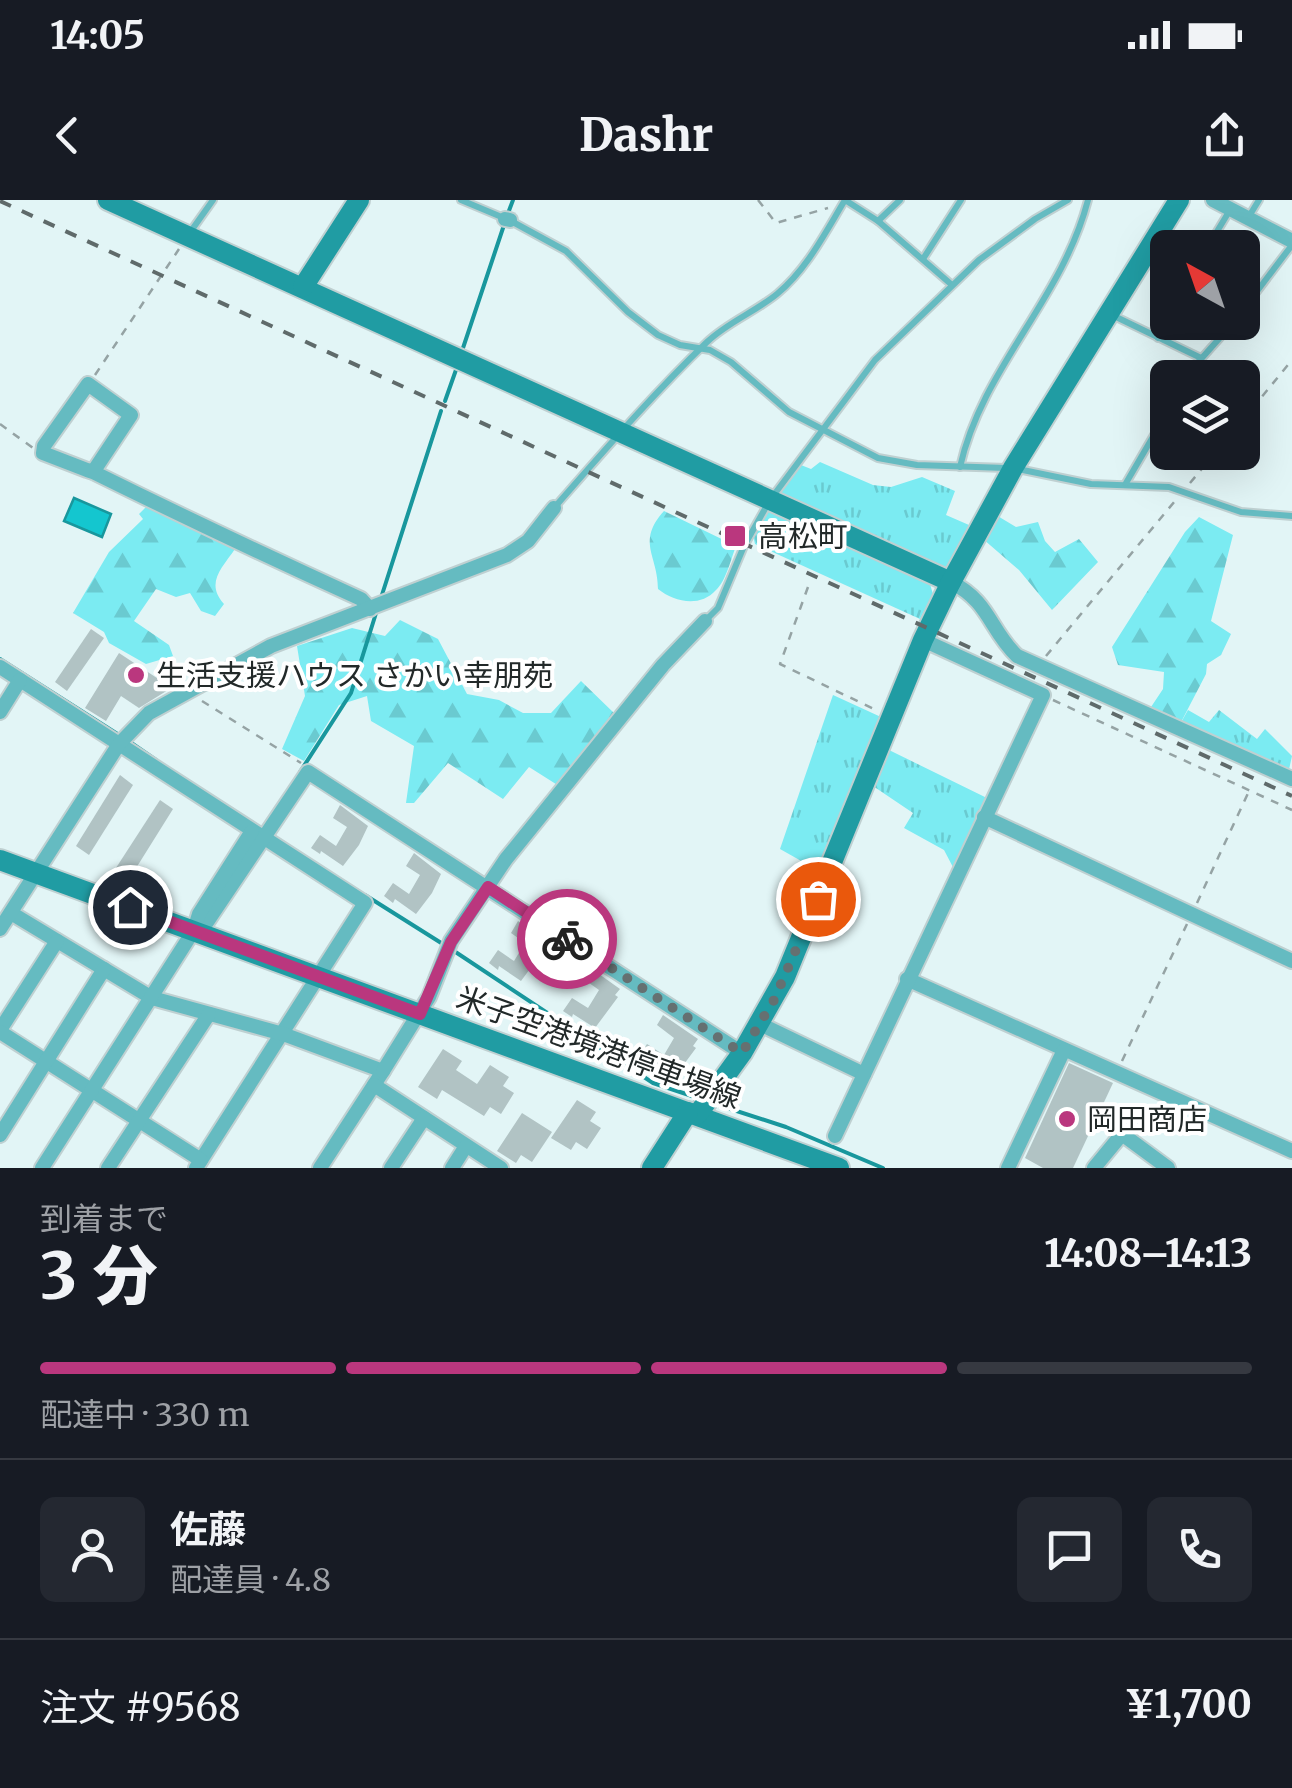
<!DOCTYPE html>
<html lang="ja">
<head>
<meta charset="utf-8">
<style>
	body { margin:0; font-family:Merriweather,"Noto Sans JP",serif; background:#242831; color:#f1f3f6; height:100vh; display:flex; flex-direction:column; font-size:38px; white-space:nowrap }
	* { box-sizing:border-box; margin:0 }
	p { font-size:32px; color:#9ea1a6 }
	.icon { flex:none; width:55px; height:55px; fill:none; stroke:currentColor; stroke-width:2; stroke-linecap:round; stroke-linejoin:round }
	.map { position:relative; height:968px; overflow:hidden }
	.side { display:flex; flex-direction:column; background:#171b24; flex:1 }
	.side>* { flex:none }
	.needle { width:65px; rotate:320deg }
	.tools { position:absolute; left:1150px; top:30px; display:grid; gap:20px }
	.tools a { display:grid; place-items:center; width:110px; height:110px; border-radius:15px; background:#171b24; box-shadow:0 10px 40px #0002; font-size:50px }
	.pin { position:absolute; display:grid; place-items:center; width:85px; height:85px; color:#fff; margin:-42px; border:5px solid #fff; border-radius:50%; box-shadow:0 2px 10px #0007 }
	.courier { position:absolute; display:grid; place-items:center; width:100px; height:100px; margin:-50px; border:8px solid #ba377e; border-radius:50%; background:#fff; color:#222; box-shadow:0 2px 12px #0007 }
	.overview em { font-style:normal; font-weight:800 }
	.overview div { display:flex; flex-direction:column-reverse }
	.overview { display:flex; align-items:center; justify-content:space-between; height:170px; padding:0 40px }
	h1 { font-size:65px; font-weight:800; line-height:75px }
	.bar { display:grid; grid-template-columns:repeat(4,1fr); gap:15px 10px; align-content:center; height:120px; padding:0 40px }
	.bar i { height:12px; border-radius:8px; background:#363941 }
	.bar .on { background:#ba377e }
	.bar p { grid-column:span 4 }
	.line { display:flex; align-items:center; gap:25px; padding:0 40px; border-top:2px solid #363941 }
	.line div { flex:1 }
	.round { display:grid; place-items:center; flex:none; width:105px; height:105px; border-radius:15px; background:#242831 }
	.status { display:flex; justify-content:space-between; align-items:center; height:70px; padding:0 50px; background:#171b24; direction:ltr }
	.status svg { height:28px; fill:currentColor }
	header { display:flex; justify-content:space-between; align-items:center; height:130px; padding:0 40px; background:#171b24; font-size:45px; font-weight:800 }
	.map>svg:first-child { display:block }
	.grass { fill:url(#grass-tufts) }
	.forest { fill:url(#forest-firs) }
	.water { fill:#14c6cf; stroke:#18979d; stroke-width:2.5 }
	.lines { fill:none; stroke-linecap:round; stroke-linejoin:round }
	.stream { stroke:#18979d; stroke-width:4 }
	.building { fill:#b1c3c4 }
	.lane-casing { stroke:#bfd0d1; stroke-width:10 }
	.street-casing { stroke:#bfd0d1; stroke-width:18 }
	.secondary-casing { stroke:#bfd0d1; stroke-width:24 }
	.path { stroke:#95a3a4; stroke-width:2.5; stroke-dasharray:8 8; stroke-linecap:butt }
	.lane { stroke:#65bbc1; stroke-width:6 }
	.street { stroke:#65bbc1; stroke-width:14 }
	.secondary { stroke:#209ca3; stroke-width:20 }
	.rail { stroke:#5f6a6a; stroke-width:4; stroke-dasharray:12 12; stroke-linecap:butt }
	.done { stroke:#657071; stroke-width:10; stroke-dasharray:0 18 }
	.route { stroke:#ba377e; stroke-width:12 }
	.poi-dot { fill:#ba377e; stroke:#fff; stroke-width:4 }
	.labels { text-anchor:middle; dominant-baseline:central; stroke-width:8; stroke-linejoin:round; paint-order:stroke }
	.poi-label { font-size:30px; fill:#222929; stroke:#fff; text-anchor:start }
	.street-label { font-size:30px; fill:#222929; stroke:#fff }
</style>
</head>
<body>
<div class="status"><b>14:05</b><svg viewBox="0 0 49 12"><path d="M0 12V9h3v3zM5 12V6h3v6zM10 12V3h3v9zM15 12V0h3v12zM26 1h20v11H26zM47 4h2v5h-2z"/></svg></div>
<header><svg class="icon" aria-label="back" viewBox="0 0 24 24"><path d="M15 5l-7 7 7 7"/></svg>Dashr<svg class="icon" aria-label="share" viewBox="0 0 24 24"><path d="M12 15V3M7 8l5-5 5 5M5 13v7h14v-7"/></svg></header>
<div class="map">
<svg width="1292" height="968" viewBox="0 0 1292 968">
	<defs>
		<pattern id="grass-tufts" width="24" height="20" patternUnits="userSpaceOnUse" patternTransform="scale(2.5)"><rect width="24" height="20" fill="#7bebf2"/><path d="M3 7l-1-3M5 7V3M7 7l1-3M15 17l-1-3M17 17v-4M19 17l1-3" fill="none" stroke="#6acad0"/></pattern>
		<pattern id="forest-firs" width="22" height="20" patternUnits="userSpaceOnUse" patternTransform="scale(2.5)"><rect width="22" height="20" fill="#7bebf2"/><path d="M5 1l3.5 6h-7zM16 11l3.5 6h-7z" fill="#6acad0"/></pattern>
	</defs>
	<rect width="100%" height="100%" fill="#e2f5f6"/>
	<!-- grass -->
	<g class="grass">
		<path d="M820,262L873,285L891,287L922,277L955,291L946,315L969,325L946,369L944,371L783,299L781,289L801,265L811,269Z"/>
		<path d="M768,311L779,312L929,381L933,394L920,419L755,344L753,335Z"/>
		<path d="M833,495L881,517L819,671L780,649Z"/>
		<path d="M1188,510L1209,522L1219,510L1257,539L1265,529L1292,556L1288,574L1179,526Z"/>
		<path d="M889,550L989,599L955,671L944,650L904,628L913,613L870,584L883,553Z"/>
	</g>
	<!-- forest -->
	<g class="forest">
		<path d="M147,306L235,349C222,368 205,383 224,404L215,416L201,411L190,393L176,397L156,389L134,421L169,445L173,456L146,464L109,443L104,432L73,413L109,352L143,319L139,314Z"/>
		<path d="M664,311L736,346C731,359 726,381 716,390C700,408 674,402 658,389C658,355 636,342 664,311Z"/>
		<path d="M996,315L1016,327L1038,322L1045,341L1055,352L1079,339L1098,362L1052,410L1019,370L983,339Z"/>
		<path d="M1199,317L1233,335L1211,421L1231,434L1221,455L1207,464L1206,474L1179,526L1149,510L1163,489L1164,472L1118,465L1112,447L1185,332Z"/>
		<path d="M400,420L438,439L467,494L499,500L523,513H551L581,481L616,515L559,586L529,567L503,599L448,563L414,603H406L414,546L371,521L367,496L339,505L304,561L282,549L305,496L297,446L352,428L385,436Z"/>
	</g>
	<!-- water -->
	<path class="water" d="M74,298L111,314L102,337L64,321Z"/>
	<g class="lines">
		<!-- stream -->
		<g class="stream">
			<path d="M507,16L513,0"/>
			<path d="M461,154L504,25"/>
			<path d="M445,201L457,167"/>
			<path d="M380,401L441,211"/>
			<path d="M0,459L119,535"/>
			<path d="M127,540L156,560"/>
			<path d="M300,572L351,493L377,410"/>
			<path d="M365,695L446,746"/>
			<path d="M454,751L653,883L701,899"/>
			<path d="M715,904L786,927L883,968"/>
		</g>
	</g>
	<!-- building -->
	<g class="building">
		<path d="M91,429L104,438L67,491L55,482Z"/>
		<path d="M119,453L169,486L168,490L139,508L121,496L106,521L85,508Z"/>
		<path d="M120,575L133,585L89,655L76,646Z"/>
		<path d="M160,600L173,609L128,681L114,671Z"/>
		<path d="M340,605L368,626L359,645L343,666L321,651L320,654L311,648L320,635L336,646L347,627L333,618Z"/>
		<path d="M414,653L441,674L432,693L416,714L395,699L393,703L384,696L393,683L409,694L420,675L406,666Z"/>
		<path d="M518,721L546,741L541,748L544,750L521,781L499,766L498,770L489,763L498,750L514,761L525,743L511,733Z"/>
		<path d="M592,769L620,789L615,795L618,797L595,828L573,814L572,817L563,811L572,798L588,808L599,790L585,780Z"/>
		<path d="M663,815L698,839L693,846L696,848L673,879L649,863L637,859L647,844L664,855L674,838L657,825Z"/>
		<path d="M443,849L462,861L456,870L477,884L490,865L509,877L503,886L514,893L501,914L490,907L484,916L442,890L437,899L418,887Z"/>
		<path d="M1069,863L1113,883L1073,968H1043L1025,958Z"/>
		<path d="M577,900L596,912L590,921L601,928L587,949L576,942L571,950L551,938Z"/>
		<path d="M522,913L552,932L532,962L521,955L516,963L497,951Z"/>
	</g>
	<g class="lines">
		<!-- lane casing -->
		<g class="lane-casing">
			<g id="lane">
				<path d="M461,0L504,18"/>
				<path d="M845,0L878,21L952,85"/>
				<path d="M1248,18L1259,0"/>
				<path d="M511,21L566,51L628,112L658,135L680,145L710,150L731,162L789,212L878,258L917,265L1006,268"/>
				<path d="M878,21L900,0"/>
				<path d="M191,31L213,0"/>
				<path d="M1207,48L1230,10"/>
				<path d="M923,59L961,0"/>
				<path d="M1242,111L1292,45"/>
				<path d="M1112,115L1201,158"/>
				<path d="M1158,138L1168,121"/>
				<path d="M1184,178L1234,122"/>
				<path d="M960,267C982,168 1062,100 1088,0"/>
				<path d="M1018,269L1091,284L1169,287L1241,312L1292,316"/>
				<path d="M1126,283L1168,211"/>
				<path d="M554,308C604,251 653,194 707,142C728,122 755,112 777,94C807,69 825,33 845,0"/>
				<path d="M706,420L718,408L744,346L770,300L875,160L979,60L1035,19L1068,0"/>
			</g>
		</g>
		<!-- street casing -->
		<g class="street-casing">
			<g id="street">
				<path d="M1213,0L1292,41"/>
				<path d="M505,19L510,20"/>
				<path d="M93,272L131,215L88,184L44,246L43,253L87,270L93,272C182,316 271,358 361,399L370,409"/>
				<path d="M951,382C990,402 989,429 1017,456L1292,579"/>
				<path d="M0,467L365,703L196,968"/>
				<path d="M0,512L20,480"/>
				<path d="M984,617L1292,761"/>
				<path d="M11,713L152,798L283,834L383,871L320,968"/>
				<path d="M0,729L119,544L149,513L271,446L507,355L528,341L554,308"/>
				<path d="M194,730L207,722L308,572L742,853"/>
				<path d="M907,779L1292,951"/>
				<path d="M760,824L864,874"/>
				<path d="M0,830L57,741"/>
				<path d="M0,832L201,960"/>
				<path d="M383,871L429,797L451,741L506,659L663,465L705,421"/>
				<path d="M374,885L501,968"/>
				<path d="M0,935L104,769"/>
				<path d="M835,936L1043,495L923,440"/>
				<path d="M42,968L194,730L199,714L252,631"/>
				<path d="M108,968L209,814"/>
				<path d="M391,968L424,918"/>
				<path d="M452,968L466,946"/>
				<path d="M1008,968L1064,850"/>
				<path d="M1094,968L1122,934L1168,968"/>
			</g>
		</g>
		<!-- secondary casing -->
		<g class="secondary-casing">
			<g id="secondary">
				<path d="M108,0L951,382"/>
				<path d="M303,87L359,0"/>
				<path d="M0,660L839,968"/>
				<path d="M697,915L742,853L785,777L923,440L951,382L1013,268L1179,0"/>
				<path d="M652,968L688,912"/>
			</g>
		</g>
		<!-- path -->
		<g class="path">
			<path d="M758,0L776,23L828,8"/>
			<path d="M95,175L179,49"/>
			<path d="M1242,221L1292,160"/>
			<path d="M0,224L33,248"/>
			<path d="M1190,283L1216,252"/>
			<path d="M808,387L780,464L876,510"/>
			<path d="M1046,456L1175,301"/>
			<path d="M1053,500L1292,610"/>
			<path d="M202,501L301,563"/>
			<path d="M1197,703L1249,591"/>
			<path d="M1122,861L1187,724"/>
		</g>
		<!-- lane -->
		<use href="#lane" class="lane"/>
		<!-- street -->
		<use href="#street" class="street"/>
		<!-- secondary -->
		<use href="#secondary" class="secondary"/>
		<!-- rail -->
		<path class="rail" d="M0,1L1292,596"/>
	</g>
	<g class="lines">
		<!-- done -->
		<path class="done" d="M567,739L742,853L774,800L818,699"/>
		<!-- route -->
		<path class="route" d="M130,707L420,814L451,742L488,687L567,739"/>
	</g>
	<!-- markers -->
	<g class="poi-dot">
		<rect x="723" y="324" width="24" height="24" rx="5"/>
		<circle cx="136" cy="475" r="10"/>
		<circle cx="1067" cy="919" r="10"/>
	</g>
	<g class="labels">
		<!-- poi labels -->
		<g class="poi-label">
			<text x="758" y="336">高松町</text>
			<text x="156" y="475">生活支援ハウス さかい幸朋苑</text>
			<text x="1087" y="919">岡田商店</text>
		</g>
		<!-- street labels -->
		<g class="street-label">
			<text transform="translate(599 847) rotate(20)">米子空港境港停車場線</text>
		</g>
	</g>
</svg>
<div class="tools">
<a><svg class="needle" viewBox="-14 -14 28 28"><path d="M0-13l5 13h-10z" fill="#e53935"/><path d="M0 13l5-13h-10z" fill="#9ea1a6"/></svg></a>
<a><svg class="icon" aria-label="layers" viewBox="0 0 24 24"><path d="M12 4l9 5-9 5-9-5zM3 14l9 5 9-5"/></svg></a>
</div>
<div class="pin" style="left:818px;top:699px;background:#ea580c"><svg class="icon" aria-label="bag" viewBox="0 0 24 24"><path d="M5 8h14l-1 12H6zM9 8a3 3 0 0 1 6 0"/></svg></div>
<div class="pin" style="left:130px;top:707px;background:#1f2937"><svg class="icon" aria-label="home" viewBox="0 0 24 24"><path d="M3 11l9-7 9 7M6 9v11h12V9"/></svg></div>
<div class="courier" style="left:567px;top:739px"><svg class="icon" aria-label="bike" viewBox="0 0 24 24"><circle cx="6" cy="16" r="4"/><circle cx="18" cy="16" r="4"/><path d="M6 16l4-8h5l3 8M10 8l3 8H6M13 5h3"/></svg></div>
</div>
<section class="side">
<div class="overview"><div><h1>3 分</h1><p>到着まで</p></div><em>14:08–14:13</em></div>
<div class="bar"><i class="on"></i><i class="on"></i><i class="on"></i><i></i><p>配達中 · 330 m</p></div>
<div class="line" style="height:180px"><a class="round"><svg class="icon" aria-label="person" viewBox="0 0 24 24"><circle cx="12" cy="8" r="4"/><path d="M4 21q1-7 8-7t8 7"/></svg></a><div><b>佐藤</b><p>配達員 · 4.8</p></div><a class="round"><svg class="icon" aria-label="chat" viewBox="0 0 24 24"><path d="M4 5h16v11H9l-5 4z"/></svg></a><a class="round"><svg class="icon" aria-label="phone" viewBox="0 0 24 24"><path d="M5 4h4l2 5-3 2q2 4 5 5l2-3 5 2v4C11 20 4 13 5 4z"/></svg></a></div>
<div class="line" style="height:130px"><div>注文 #9568</div><b>¥1,700</b></div>
</section>
</body>
</html>
